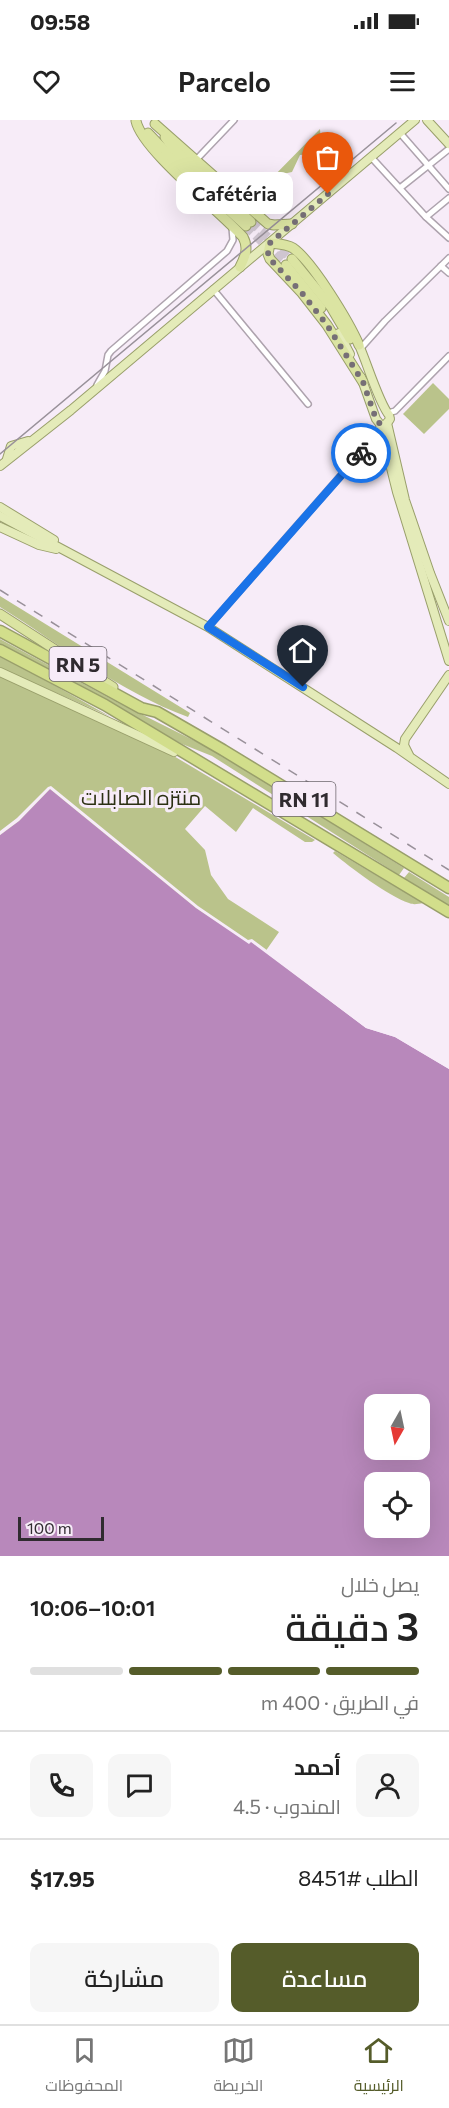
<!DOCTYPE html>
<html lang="ar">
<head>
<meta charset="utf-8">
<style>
	body { margin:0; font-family:Commissioner,Cairo,sans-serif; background:#f6f6f6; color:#222; direction:rtl; height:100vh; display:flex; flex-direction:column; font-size:22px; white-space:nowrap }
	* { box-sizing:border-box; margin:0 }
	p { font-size:20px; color:#767676 }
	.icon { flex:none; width:33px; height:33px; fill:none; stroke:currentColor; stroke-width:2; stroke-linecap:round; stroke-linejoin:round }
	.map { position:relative; height:1436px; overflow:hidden; direction:ltr }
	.panel { display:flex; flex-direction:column; background:#fff; flex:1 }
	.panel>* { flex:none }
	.needle { width:39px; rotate:189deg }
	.fabs { position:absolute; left:364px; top:1274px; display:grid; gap:12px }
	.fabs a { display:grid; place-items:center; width:66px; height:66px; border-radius:12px; background:#fff; box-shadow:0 6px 24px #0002; font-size:30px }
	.scale { position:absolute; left:18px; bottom:15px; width:86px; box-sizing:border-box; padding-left:6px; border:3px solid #302b30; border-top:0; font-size:16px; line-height:21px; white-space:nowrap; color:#302b30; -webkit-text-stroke:4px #f7ecf8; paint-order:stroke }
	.pin { position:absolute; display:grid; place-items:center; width:51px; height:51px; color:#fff; margin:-62px -26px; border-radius:50% 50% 50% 0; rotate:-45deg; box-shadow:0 0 6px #0007 }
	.pin .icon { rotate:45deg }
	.courier { position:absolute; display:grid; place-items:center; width:60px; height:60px; margin:-30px; border:4px solid #1a73e8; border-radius:50%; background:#fff; color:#222; box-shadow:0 2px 8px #0007 }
	.bubble { position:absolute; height:42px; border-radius:12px; background:#fff; box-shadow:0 6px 24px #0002; font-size:20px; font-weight:600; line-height:42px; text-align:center; direction:rtl }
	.summary em { font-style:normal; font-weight:600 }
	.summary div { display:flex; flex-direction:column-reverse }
	.summary { display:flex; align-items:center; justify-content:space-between; height:102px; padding:0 30px }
	h1 { font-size:39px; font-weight:600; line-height:45px }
	.bar { display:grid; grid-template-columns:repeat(4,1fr); gap:9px 6px; align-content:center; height:72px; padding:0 30px }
	.bar i { height:8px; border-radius:4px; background:#e0e0e0 }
	.bar .on { background:#555c2a }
	.bar p { grid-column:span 4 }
	.line { display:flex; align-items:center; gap:15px; padding:0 30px; border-top:2px solid #e0e0e0 }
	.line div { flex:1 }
	.round { display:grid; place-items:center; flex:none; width:63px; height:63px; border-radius:12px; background:#f6f6f6 }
	.cta { display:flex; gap:12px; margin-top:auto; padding:12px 30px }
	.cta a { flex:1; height:69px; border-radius:12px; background:#555c2a; color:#fff; font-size:24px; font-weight:600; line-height:69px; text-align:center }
	.cta a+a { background:#f6f6f6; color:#222 }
	.status { display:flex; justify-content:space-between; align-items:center; height:42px; padding:0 30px; background:#fff; direction:ltr }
	.status svg { height:16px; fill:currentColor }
	header { display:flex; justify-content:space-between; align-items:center; height:78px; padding:0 30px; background:#fff; font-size:27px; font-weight:600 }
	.dock { display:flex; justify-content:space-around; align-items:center; height:84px; border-top:2px solid #e0e0e0; background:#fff; font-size:16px; color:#767676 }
	.dock a { display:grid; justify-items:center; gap:3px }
	.dock .on { color:#555c2a }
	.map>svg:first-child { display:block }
	.green { fill:#bac38b }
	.water { fill:#b888bb; fill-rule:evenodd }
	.pier { fill:#f7ecf8 }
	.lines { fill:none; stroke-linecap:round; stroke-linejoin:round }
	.trunk-tunnel { stroke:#cfc5d0; stroke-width:9; stroke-dasharray:9 4.5; stroke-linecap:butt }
	.minor-casing { stroke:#aea3ae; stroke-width:8 }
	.primary-casing { stroke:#999f6b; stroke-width:10 }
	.trunk-casing { stroke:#999f6b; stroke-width:11 }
	.motorway-casing { stroke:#999f6b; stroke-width:13 }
	.minor { stroke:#fff; stroke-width:5 }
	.primary { stroke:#e4ebb9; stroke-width:8 }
	.trunk { stroke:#dbe4a2; stroke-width:9 }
	.motorway { stroke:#d2de8b; stroke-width:10 }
	.tram { stroke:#99919a; stroke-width:1.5 }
	.rail { stroke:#99919a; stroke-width:1.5; stroke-dasharray:10 10; stroke-linecap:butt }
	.done { stroke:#766f76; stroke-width:6; stroke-dasharray:0 10.8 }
	.route { stroke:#1a73e8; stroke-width:8 }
	.labels { text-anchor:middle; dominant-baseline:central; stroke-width:6; stroke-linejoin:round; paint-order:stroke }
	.shield { fill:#f7ecf8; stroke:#6c656c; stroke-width:1.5 }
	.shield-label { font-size:20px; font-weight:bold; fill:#302b30 }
	.park-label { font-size:21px; fill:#2c3013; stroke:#f7ecf8 }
</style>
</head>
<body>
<div class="status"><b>09:58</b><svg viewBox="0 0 49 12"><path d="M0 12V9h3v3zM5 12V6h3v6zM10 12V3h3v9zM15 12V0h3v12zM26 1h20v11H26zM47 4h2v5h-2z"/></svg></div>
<header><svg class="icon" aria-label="menu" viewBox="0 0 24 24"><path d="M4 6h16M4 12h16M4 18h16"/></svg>Parcelo<svg class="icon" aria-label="heart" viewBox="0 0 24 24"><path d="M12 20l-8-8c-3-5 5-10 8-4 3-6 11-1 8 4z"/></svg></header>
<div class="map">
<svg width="449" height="1436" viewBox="0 0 449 1436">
	<rect width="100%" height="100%" fill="#f7ecf8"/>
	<!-- green -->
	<g class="green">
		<path d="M320,9L321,21L316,24L314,27L318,32L314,34L300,35L292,52L278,55L275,65L280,75L266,87L263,84L272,74L265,65Z"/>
		<path d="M433,263L449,279V289L424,314L403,294Z"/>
		<path d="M0,476L190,593L188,597C120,572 61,525 0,487Z"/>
		<path d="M0,519L117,582L213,630L404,748L399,755L212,636L182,624L0,524Z"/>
		<path d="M0,535L111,597L0,548Z"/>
		<path d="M0,554L167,632L315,720L312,722H305L253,688L236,712L205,686L185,709L205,730L211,755L228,779L279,812L265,832L251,822L6,711L0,715Z"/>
		<path d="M335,731L423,783C418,784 413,785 409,783C388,776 351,748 333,733Z"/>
		<path d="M409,752L449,777V786L404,758Z"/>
	</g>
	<!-- water -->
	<path class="water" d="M50,669L196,788L249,823L251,821L366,908L395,917L449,949V1436H0V715L19,701ZM375,1284H420V1329H375ZM375,1362H420V1407H375Z"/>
	<!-- pier -->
	<path class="pier" d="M51,666L198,786L248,820L252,819L368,905L396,914L449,946V949L395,917L366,908L251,822L249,824L196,788L50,669L19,701L0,715V711L17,698L48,667Z"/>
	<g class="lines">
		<!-- trunk-tunnel -->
		<g class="trunk-tunnel">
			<path d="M251,102L292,139"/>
			<path d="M246,106L286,145"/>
		</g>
		<!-- minor casing -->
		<g class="minor-casing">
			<g id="minor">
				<path d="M400,13L449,69"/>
				<path d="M371,37L426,97L449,118"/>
				<path d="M195,41L234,0"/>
				<path d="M400,68L449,29"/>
				<path d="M426,97L449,78"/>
				<path d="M441,146L449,153"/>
				<path d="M213,169L308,284"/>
				<path d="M361,228L385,201L449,138"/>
				<path d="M97,265L105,251L108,235L111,231L227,131L233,120L232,108"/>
				<path d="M388,293L395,291L449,236"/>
				<path d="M208,507L372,320L380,306"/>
			</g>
		</g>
		<!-- primary casing -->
		<g class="primary-casing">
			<g id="primary">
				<path d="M427,0L449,24"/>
				<path d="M339,213L350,234"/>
				<path d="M359,225C367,243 379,283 389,295L390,299L387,303"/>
				<path d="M361,257L376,299L380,304L397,372L449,541"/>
				<path d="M387,303L405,380L430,453L449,501"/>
				<path d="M7,339L11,326L28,321"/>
				<path d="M0,346L71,290L415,0"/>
				<path d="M0,387L54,420"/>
				<path d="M0,396L208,507L397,628L449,664"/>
				<path d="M0,407L39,425L56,429"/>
				<path d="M0,552L174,632"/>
				<path d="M409,635L404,625L405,619L449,555"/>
			</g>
		</g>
		<!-- trunk casing -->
		<g class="trunk-casing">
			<g id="trunk">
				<path d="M136,1C142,30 220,91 243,117C249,128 245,137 240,147"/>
				<path d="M155,4L268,104L274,105L292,104"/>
				<path d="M148,13L174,40L246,106"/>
				<path d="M165,17L173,28L251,102"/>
				<path d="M292,139L331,187L350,219"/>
				<path d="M286,145L321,188"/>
				<path d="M359,225C349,202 313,142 293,128C286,124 277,124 270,123L268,134L270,139L302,173L327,205L363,262"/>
				<path d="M0,494L113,567"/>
			</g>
		</g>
		<!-- motorway casing -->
		<g class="motorway-casing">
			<g id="motorway">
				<path d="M0,511L141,588L157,592L223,630L449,768"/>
				<path d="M0,530L105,585L449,792"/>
			</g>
		</g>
		<!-- minor -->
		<use href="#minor" class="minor"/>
		<!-- primary -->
		<use href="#primary" class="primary"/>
		<!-- trunk -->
		<use href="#trunk" class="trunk"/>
		<!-- motorway -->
		<use href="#motorway" class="motorway"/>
		<!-- tram -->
		<path class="tram" d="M0,334L396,3"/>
		<!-- rail -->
		<path class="rail" d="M0,470L449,750"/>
	</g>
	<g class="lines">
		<!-- done -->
		<path class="done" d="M328,74L270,123L268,134L270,139L302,173L327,205L363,262L376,299L381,305L372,320L361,333"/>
		<!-- route -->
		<path class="route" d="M303,567L208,507L361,333"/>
	</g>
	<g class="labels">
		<!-- shield labels -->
		<g class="shield">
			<rect x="49.5" y="527" width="57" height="34" rx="4.5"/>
			<rect x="272.5" y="662" width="63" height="34" rx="4.5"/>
		</g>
		<g class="shield-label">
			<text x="78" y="544">RN 5</text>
			<text x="304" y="679">RN 11</text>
		</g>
		<!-- park labels -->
		<g class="park-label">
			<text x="141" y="676">منتزه الصابلات</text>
		</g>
	</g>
</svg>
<div class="fabs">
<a><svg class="needle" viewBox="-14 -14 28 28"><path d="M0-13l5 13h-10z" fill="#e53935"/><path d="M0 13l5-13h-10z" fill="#767676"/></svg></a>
<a><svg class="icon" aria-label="locate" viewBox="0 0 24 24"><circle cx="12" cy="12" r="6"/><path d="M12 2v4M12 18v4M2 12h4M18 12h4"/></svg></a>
</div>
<div class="scale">100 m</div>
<div class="pin" style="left:328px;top:74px;background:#ea580c"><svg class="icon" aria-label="bag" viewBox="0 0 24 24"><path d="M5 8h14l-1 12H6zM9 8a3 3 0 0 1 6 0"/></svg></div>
<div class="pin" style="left:303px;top:567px;background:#1f2937"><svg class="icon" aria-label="home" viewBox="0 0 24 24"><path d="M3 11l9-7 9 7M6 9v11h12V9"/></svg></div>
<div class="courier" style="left:361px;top:333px"><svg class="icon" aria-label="bike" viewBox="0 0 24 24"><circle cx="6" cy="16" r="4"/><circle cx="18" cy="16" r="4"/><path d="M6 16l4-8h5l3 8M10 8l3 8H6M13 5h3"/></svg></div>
<div class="bubble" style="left:176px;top:52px;width:117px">Cafétéria</div>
</div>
<section class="panel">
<div class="summary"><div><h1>3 دقيقة</h1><p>يصل خلال</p></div><em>10:01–10:06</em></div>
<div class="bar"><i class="on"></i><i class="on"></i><i class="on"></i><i></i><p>في الطريق · 400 m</p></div>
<div class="line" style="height:108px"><a class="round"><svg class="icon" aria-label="person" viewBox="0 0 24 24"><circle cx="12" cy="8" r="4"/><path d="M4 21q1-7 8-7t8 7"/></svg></a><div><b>أحمد</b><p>المندوب · 4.5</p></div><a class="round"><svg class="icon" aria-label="chat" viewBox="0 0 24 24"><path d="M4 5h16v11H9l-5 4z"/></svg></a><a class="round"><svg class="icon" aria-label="phone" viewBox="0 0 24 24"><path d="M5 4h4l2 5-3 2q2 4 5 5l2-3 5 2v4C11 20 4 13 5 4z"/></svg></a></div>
<div class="line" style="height:78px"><div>الطلب #8451</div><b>$17.95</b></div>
<div class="cta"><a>مساعدة</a><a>مشاركة</a></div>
</section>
<nav class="dock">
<a class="on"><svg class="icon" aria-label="home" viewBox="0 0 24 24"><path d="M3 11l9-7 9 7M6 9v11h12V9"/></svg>الرئيسية</a>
<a><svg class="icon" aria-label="map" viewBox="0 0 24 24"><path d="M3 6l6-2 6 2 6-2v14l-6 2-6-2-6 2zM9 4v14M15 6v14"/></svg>الخريطة</a>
<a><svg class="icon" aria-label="saved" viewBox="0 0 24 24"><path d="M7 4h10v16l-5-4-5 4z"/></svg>المحفوظات</a>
</nav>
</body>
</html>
